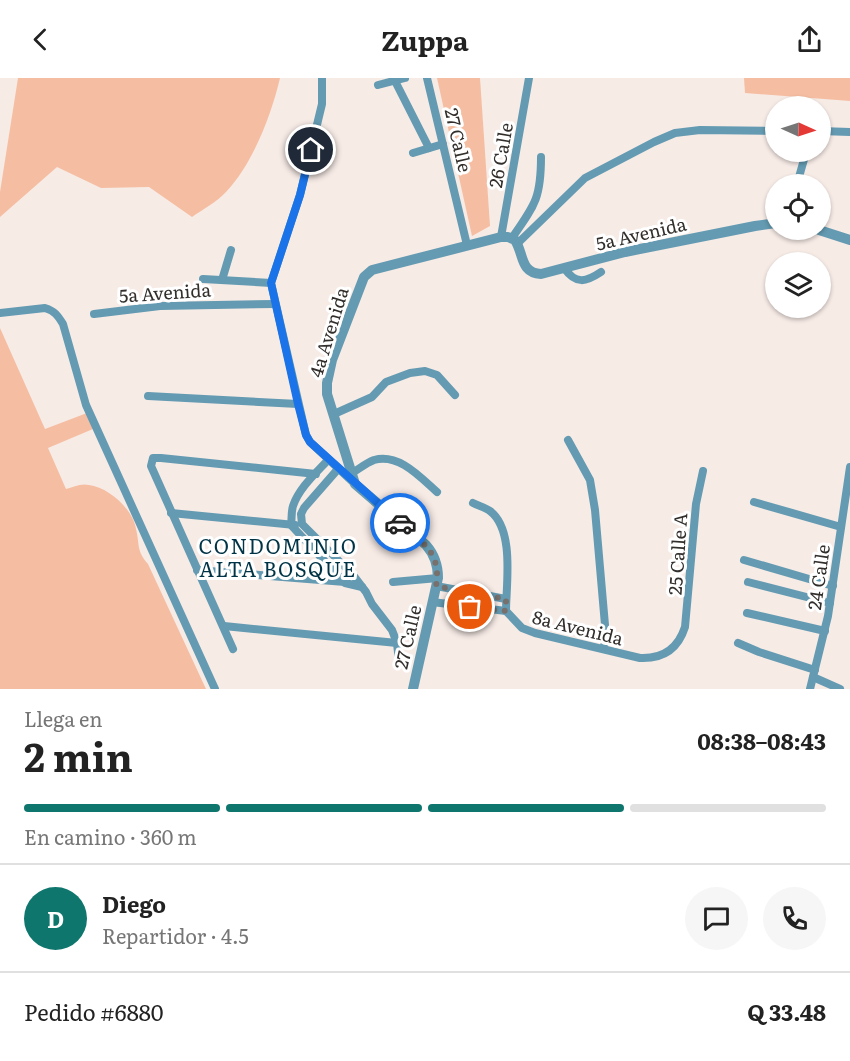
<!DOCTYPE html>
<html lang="es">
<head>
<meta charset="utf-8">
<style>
	body { margin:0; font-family:Literata,serif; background:#f6f6f6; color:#222; height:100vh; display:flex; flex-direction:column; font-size:22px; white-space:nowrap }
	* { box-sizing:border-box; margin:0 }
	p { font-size:20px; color:#767676 }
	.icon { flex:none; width:33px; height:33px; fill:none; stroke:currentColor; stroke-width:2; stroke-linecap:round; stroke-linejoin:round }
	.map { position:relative; height:611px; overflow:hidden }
	.panel { display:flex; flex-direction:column; background:#fff; flex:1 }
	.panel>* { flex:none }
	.needle { width:39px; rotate:93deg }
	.controls { position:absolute; left:765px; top:18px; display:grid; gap:12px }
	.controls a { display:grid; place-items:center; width:66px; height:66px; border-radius:50%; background:#fff; box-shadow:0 2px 4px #0004; font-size:30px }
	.pin { position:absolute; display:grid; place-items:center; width:51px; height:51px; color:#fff; margin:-26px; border:3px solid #fff; border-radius:50%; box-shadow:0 2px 6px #0007 }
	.courier { position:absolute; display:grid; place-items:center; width:60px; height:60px; margin:-30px; border:4px solid #1a73e8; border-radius:50%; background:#fff; color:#222; box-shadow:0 2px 8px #0007 }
	.overview em { font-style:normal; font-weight:700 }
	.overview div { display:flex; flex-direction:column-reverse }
	.overview { display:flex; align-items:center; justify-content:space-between; height:102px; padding:0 24px }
	h1 { font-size:39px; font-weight:700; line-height:45px }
	.bar { display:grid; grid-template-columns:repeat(4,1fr); gap:9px 6px; align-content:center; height:72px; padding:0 24px }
	.bar i { height:8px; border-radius:4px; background:#e0e0e0 }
	.bar .on { background:#0f766e }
	.bar p { grid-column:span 4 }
	.line { display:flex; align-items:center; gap:15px; padding:0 24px; border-top:2px solid #e0e0e0 }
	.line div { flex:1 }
	.round { display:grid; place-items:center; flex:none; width:63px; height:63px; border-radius:32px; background:#f6f6f6 }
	header { display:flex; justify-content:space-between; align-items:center; height:78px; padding:0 24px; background:#fff; font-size:27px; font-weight:700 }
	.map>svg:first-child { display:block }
	.green { fill:#f5bea2 }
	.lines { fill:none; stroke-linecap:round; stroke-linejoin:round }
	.minor { stroke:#649bb2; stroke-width:8 }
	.tertiary { stroke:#649bb2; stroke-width:10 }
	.done { stroke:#77706c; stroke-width:6; stroke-dasharray:0 10.8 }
	.route { stroke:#1a73e8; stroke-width:8 }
	.labels { text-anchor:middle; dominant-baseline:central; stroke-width:6; stroke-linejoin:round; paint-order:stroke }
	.street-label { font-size:18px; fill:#322e2b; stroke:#fff }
	.neighbourhood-label { font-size:20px; letter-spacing:1.5px; fill:#003345; stroke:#fff }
</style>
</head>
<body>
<header><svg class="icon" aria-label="back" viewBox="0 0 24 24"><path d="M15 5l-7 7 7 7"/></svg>Zuppa<svg class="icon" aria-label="share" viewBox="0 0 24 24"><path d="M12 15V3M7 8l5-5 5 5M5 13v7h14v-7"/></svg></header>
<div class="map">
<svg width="850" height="611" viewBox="0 0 850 611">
	<rect width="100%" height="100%" fill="#f7ebe6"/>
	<!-- green -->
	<g class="green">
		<path d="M18,0H280C271,38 253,85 226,114C217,124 203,131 192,139L149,109L101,110L57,89L0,139V114Z"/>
		<path d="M437,0H480L490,148L472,158Z"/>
		<path d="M744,0H850V23L745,15Z"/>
		<path d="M0,250L45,351L87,335L93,351L48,370L66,411C73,409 81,405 89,407C108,409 133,431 136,451C140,467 136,472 148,486L206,611H0Z"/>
	</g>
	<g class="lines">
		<!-- minor -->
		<g class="minor">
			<path d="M322,0V26L300,117L271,205L306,357L310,364L354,405"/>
			<path d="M427,0L467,167"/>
			<path d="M395,3L429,70"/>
			<path d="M378,7L405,0"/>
			<path d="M820,53L850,54"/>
			<path d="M413,75L443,66"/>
			<path d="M797,106L805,78"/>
			<path d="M501,159L529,0"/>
			<path d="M512,160C535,127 541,120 541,79"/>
			<path d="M518,165L585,100L654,64L675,55L700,52L776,53"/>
			<path d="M564,190C576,207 586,204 601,194"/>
			<path d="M203,201L271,205"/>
			<path d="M222,202L231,172"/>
			<path d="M0,235L45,230C55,233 58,238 63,246L86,327L215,611"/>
			<path d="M94,236L160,228L275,226"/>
			<path d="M148,318L298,326"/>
			<path d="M334,336L372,319L386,304L410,295L425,293L437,297L455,317"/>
			<path d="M568,362L590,402L595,432L605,547L604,571"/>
			<path d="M328,382C316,395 299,410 293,428C291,434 292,441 291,447L345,505L362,509"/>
			<path d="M338,391L304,430L301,436L302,446L353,497L366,514L372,526L392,552L397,565L399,584"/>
			<path d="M352,395C359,391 366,385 374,382C399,375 420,399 437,414"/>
			<path d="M754,424L841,449"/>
			<path d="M473,425C479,428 486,430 490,433C515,452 506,507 506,533"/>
			<path d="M171,435L295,447"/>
			<path d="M744,482L833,508"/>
			<path d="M197,492L345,504"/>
			<path d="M393,504L438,500"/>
			<path d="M748,504L830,525"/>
			<path d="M436,508L506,521"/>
			<path d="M432,524L506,533L522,550L535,555L640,580C663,581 678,571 685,549L696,426L703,393"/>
			<path d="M747,535L825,553"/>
			<path d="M224,548L397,565"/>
			<path d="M738,565L759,574L815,592"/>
			<path d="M233,571L151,388L153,380H161L316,396"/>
			<path d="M813,599L840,611"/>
			<path d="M810,611L828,538L850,389"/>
		</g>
		<!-- tertiary -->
		<g class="tertiary">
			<path d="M819,152L850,162"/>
			<path d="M413,611L438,500C438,488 434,476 426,467L355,406L327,316V305L332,282L364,199L372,192L501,159H508L515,162C524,176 520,195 541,196L625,174L755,148L776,145"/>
		</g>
	</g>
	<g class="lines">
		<!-- done -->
		<path class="done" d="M400,445C422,464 442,475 436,508L506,521V533L470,529"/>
		<!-- route -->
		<path class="route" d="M311,72L300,117L271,205L298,326L306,357L310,364L400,445"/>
	</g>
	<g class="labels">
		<!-- street labels -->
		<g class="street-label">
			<text transform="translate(459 62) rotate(77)">27 Calle</text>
			<text transform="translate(500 77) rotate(-80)">26 Calle</text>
			<text transform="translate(641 155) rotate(-13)">5a Avenida</text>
			<text transform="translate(165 214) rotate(-4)">5a Avenida</text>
			<text transform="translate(328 254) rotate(-73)">4a Avenida</text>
			<text transform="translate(677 476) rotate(-86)">25 Calle A</text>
			<text transform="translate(818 499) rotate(-82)">24 Calle</text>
			<text transform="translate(578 549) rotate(14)">8a Avenida</text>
			<text transform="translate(407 559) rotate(-77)">27 Calle</text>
		</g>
		<!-- neighbourhood labels -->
		<g class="neighbourhood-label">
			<text x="278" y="467">CONDOMINIO<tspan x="278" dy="23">ALTA BOSQUE</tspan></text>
		</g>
	</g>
</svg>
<div class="controls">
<a><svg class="needle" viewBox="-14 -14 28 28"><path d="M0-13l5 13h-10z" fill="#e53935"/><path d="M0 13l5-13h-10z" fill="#767676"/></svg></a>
<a><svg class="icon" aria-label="locate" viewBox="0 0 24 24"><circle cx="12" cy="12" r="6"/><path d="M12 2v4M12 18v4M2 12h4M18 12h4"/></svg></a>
<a><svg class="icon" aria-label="layers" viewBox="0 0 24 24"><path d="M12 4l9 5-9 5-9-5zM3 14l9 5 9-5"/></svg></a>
</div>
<div class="pin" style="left:470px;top:529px;background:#ea580c"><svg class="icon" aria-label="bag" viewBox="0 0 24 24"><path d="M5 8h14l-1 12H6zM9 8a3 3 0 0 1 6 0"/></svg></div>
<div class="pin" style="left:311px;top:72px;background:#1f2937"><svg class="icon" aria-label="home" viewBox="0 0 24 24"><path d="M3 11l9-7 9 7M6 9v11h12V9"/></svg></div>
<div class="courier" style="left:400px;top:445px"><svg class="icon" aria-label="car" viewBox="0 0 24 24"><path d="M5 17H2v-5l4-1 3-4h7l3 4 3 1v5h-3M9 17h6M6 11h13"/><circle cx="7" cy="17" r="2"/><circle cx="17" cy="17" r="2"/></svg></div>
</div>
<section class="panel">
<div class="overview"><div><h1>2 min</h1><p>Llega en</p></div><em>08:38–08:43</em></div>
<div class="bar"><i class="on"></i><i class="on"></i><i class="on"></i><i></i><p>En camino · 360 m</p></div>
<div class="line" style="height:108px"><b class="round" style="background:#0f766e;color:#fff">D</b><div><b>Diego</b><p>Repartidor · 4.5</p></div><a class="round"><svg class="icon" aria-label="chat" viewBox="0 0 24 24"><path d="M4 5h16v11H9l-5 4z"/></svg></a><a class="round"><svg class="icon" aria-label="phone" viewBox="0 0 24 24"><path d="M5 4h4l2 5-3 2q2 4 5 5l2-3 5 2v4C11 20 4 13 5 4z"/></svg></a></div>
<div class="line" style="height:78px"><div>Pedido #6880</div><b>Q 33.48</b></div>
</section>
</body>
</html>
